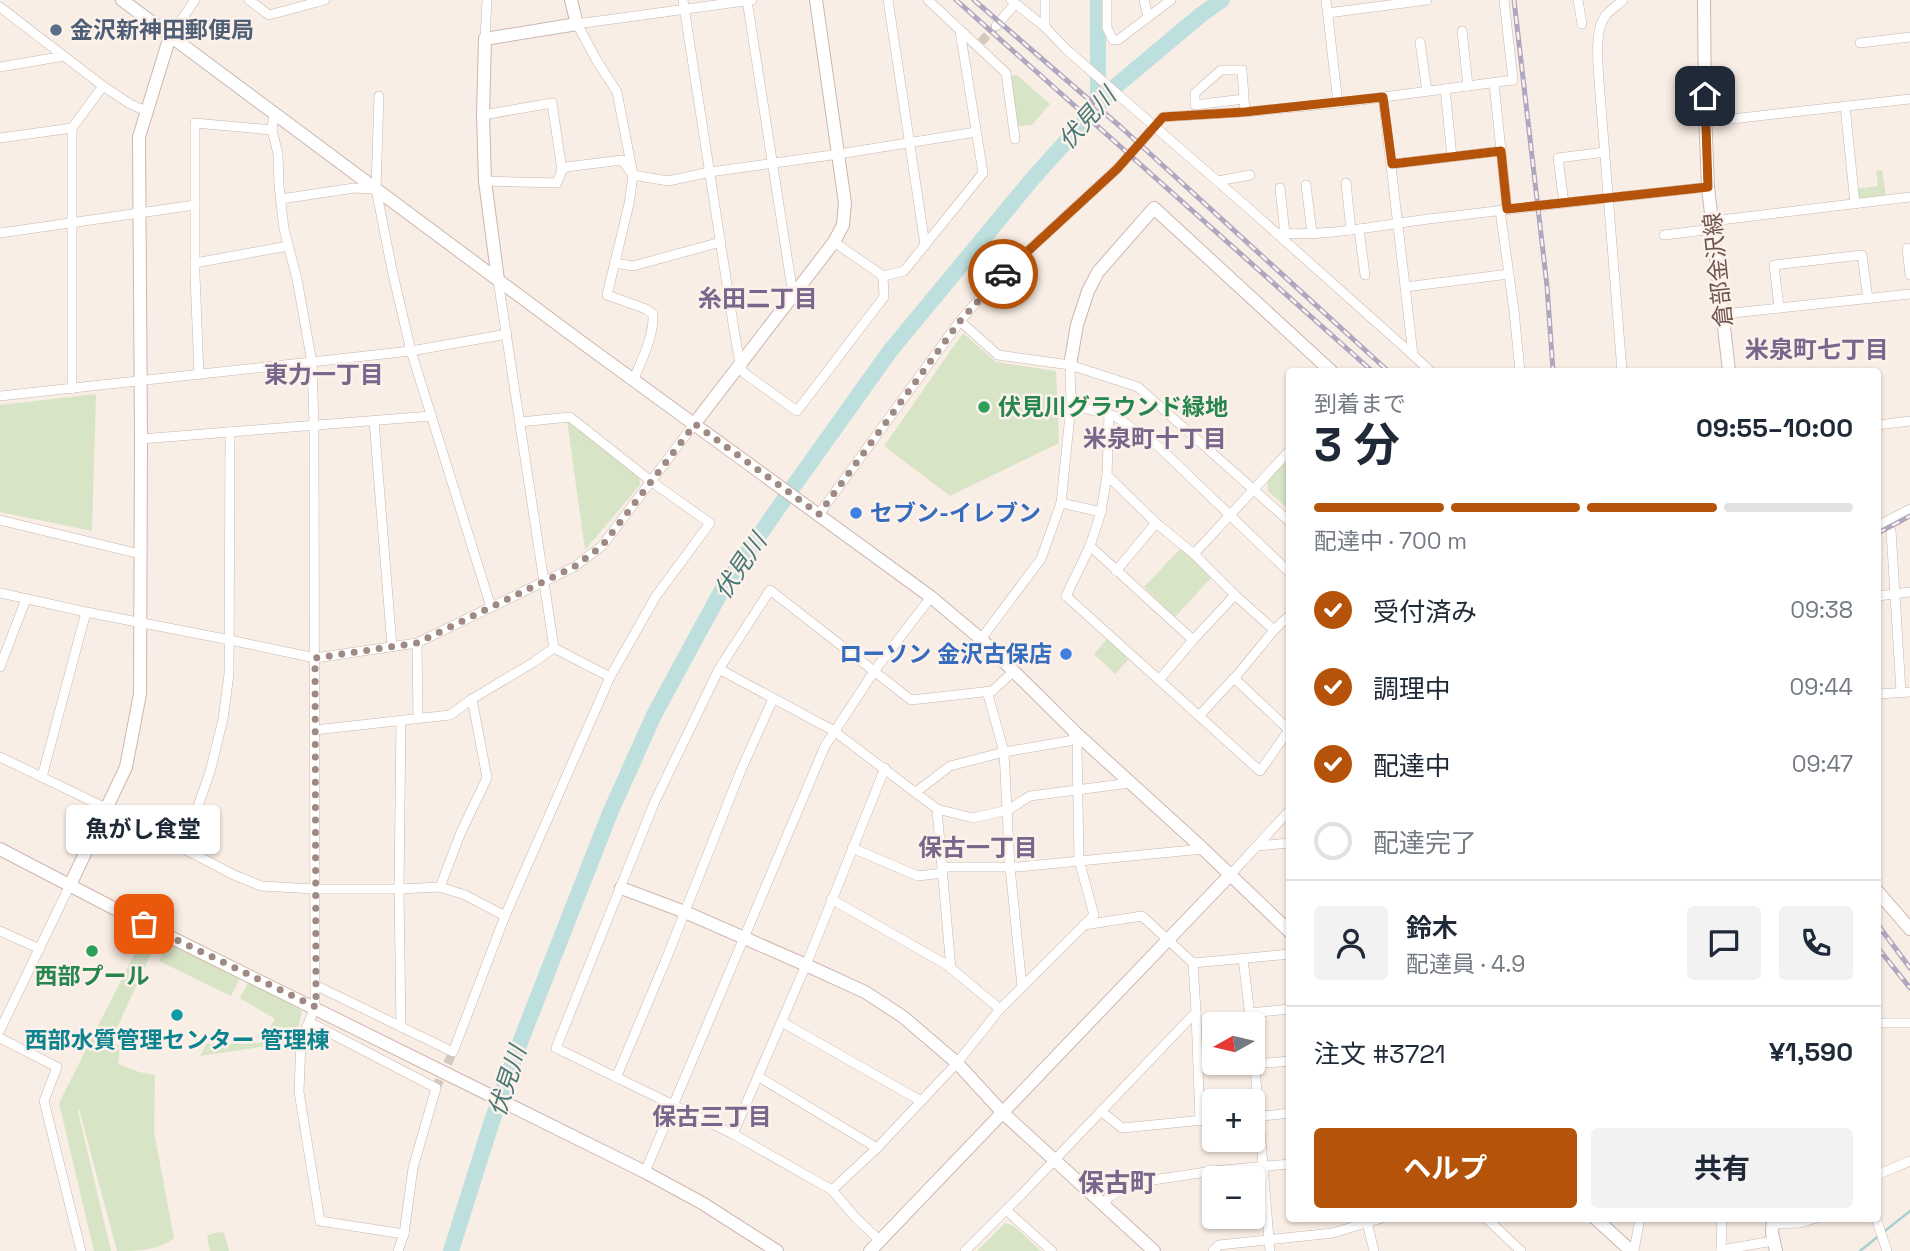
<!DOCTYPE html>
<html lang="ja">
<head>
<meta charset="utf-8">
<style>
	body { margin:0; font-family:"Space Grotesk","Noto Sans JP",sans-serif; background:#f2f2f3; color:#1f2937; height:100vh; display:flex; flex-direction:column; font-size:26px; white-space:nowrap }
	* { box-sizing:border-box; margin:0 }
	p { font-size:23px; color:#747a83 }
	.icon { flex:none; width:38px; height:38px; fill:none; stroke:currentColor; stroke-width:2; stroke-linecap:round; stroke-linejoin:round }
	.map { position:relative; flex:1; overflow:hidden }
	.side { position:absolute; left:1286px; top:368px; width:595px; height:854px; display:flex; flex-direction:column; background:#fff; border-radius:7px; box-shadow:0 2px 5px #0004 }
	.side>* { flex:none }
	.needle { width:46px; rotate:262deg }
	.buttons { position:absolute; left:1202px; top:1012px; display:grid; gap:14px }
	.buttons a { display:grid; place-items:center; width:63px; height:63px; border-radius:7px; background:#fff; box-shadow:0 2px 5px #0004; font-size:35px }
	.pin { position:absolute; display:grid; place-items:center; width:60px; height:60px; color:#fff; margin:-30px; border-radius:14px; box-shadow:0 4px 10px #0006 }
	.courier { position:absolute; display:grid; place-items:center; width:70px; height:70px; margin:-35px; border:5px solid #b45309; border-radius:50%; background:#fff; color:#222; box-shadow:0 2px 9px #0007 }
	.bubble { position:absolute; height:49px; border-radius:7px; background:#fff; box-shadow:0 2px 5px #0004; font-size:23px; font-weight:700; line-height:49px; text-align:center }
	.summary em { font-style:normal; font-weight:700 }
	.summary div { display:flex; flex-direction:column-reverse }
	.summary { display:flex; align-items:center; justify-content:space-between; height:119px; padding:0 28px }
	h1 { font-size:46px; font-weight:700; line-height:52px }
	.bar { display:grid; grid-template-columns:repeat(4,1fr); gap:10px 7px; align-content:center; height:84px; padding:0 28px }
	.bar i { height:9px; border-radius:5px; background:#e0e1e3 }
	.bar .selected { background:#b45309 }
	.bar p { grid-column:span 4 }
	.line { display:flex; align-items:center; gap:18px; padding:0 28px; border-top:2px solid #e0e1e3 }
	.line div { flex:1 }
	.round { display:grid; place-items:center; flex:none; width:74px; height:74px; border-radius:7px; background:#f2f2f3 }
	ol { padding:0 28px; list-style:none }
	li { display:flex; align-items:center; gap:21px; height:77px }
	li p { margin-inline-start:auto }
	li .icon { padding:7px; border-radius:50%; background:#b45309; color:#fff; stroke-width:4 }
	li:last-child { color:#747a83 }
	li i { width:38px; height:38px; border:4px solid #e0e1e3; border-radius:50% }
	.primary-button { display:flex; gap:14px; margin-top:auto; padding:14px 28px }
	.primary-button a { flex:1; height:80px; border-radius:7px; background:#b45309; color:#fff; font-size:28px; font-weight:700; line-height:80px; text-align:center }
	.primary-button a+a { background:#f2f2f3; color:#1f2937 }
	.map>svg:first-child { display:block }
	.green { fill:#d8e4c6 }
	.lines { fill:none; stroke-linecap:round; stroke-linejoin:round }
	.stream { stroke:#a5d0cf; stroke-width:2.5 }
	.river { stroke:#bddfde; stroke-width:16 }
	.street-tunnel { stroke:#d6c8bf; stroke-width:9; stroke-dasharray:9 4.5; stroke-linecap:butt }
	.street-casing { stroke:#c8b5ad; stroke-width:10 }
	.secondary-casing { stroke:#cdb6ae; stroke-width:14 }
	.street { stroke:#fff; stroke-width:9 }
	.secondary { stroke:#fff; stroke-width:12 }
	.rail-casing { stroke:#afa6c0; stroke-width:5 }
	.rail { stroke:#fcf2eb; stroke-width:2.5; stroke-dasharray:8; stroke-linecap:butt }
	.street-bridge-casing { stroke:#c8b5ad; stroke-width:10; stroke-linecap:butt }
	.street-bridge { stroke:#fff; stroke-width:9 }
	.done { stroke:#9f8a83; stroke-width:7; stroke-dasharray:0 12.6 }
	.route { stroke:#b45309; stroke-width:9 }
	.service-dot { fill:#5c6f8a; stroke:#fcf2eb; stroke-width:2.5 }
	.leisure-dot { fill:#2e9e5b; stroke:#fcf2eb; stroke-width:2.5 }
	.shop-dot { fill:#3f7fe0; stroke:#fcf2eb; stroke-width:2.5 }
	.culture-dot { fill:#0f9aa8; stroke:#fcf2eb; stroke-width:2.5 }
	.labels { text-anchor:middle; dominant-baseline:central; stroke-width:5; stroke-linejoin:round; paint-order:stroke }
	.service-label { font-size:23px; font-weight:bold; fill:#4e5e75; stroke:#fcf2eb; text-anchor:start }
	.street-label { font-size:23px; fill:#6e544e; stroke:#fcf2eb }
	.leisure-label { font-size:23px; font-weight:bold; fill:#27864d; stroke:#fcf2eb; text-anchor:start }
	.shop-label { font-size:23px; font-weight:bold; fill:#366cbe; stroke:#fcf2eb; text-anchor:start }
	.culture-label { font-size:23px; font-weight:bold; fill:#0d838f; stroke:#fcf2eb }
	.water-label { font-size:24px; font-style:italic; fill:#477877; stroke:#fcf2eb }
	.neighbourhood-label { font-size:24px; font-weight:bold; fill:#78668b; stroke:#fcf2eb }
	.quarter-label { font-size:26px; font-weight:bold; fill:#78668b; stroke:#fcf2eb }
</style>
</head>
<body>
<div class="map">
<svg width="1910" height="1251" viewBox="0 0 1910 1251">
	<rect width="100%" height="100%" fill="#f9eee5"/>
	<!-- green -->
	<g class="green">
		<path d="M1017,75L1050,104L1032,125L1018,126L1010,76Z"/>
		<path d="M1882,170L1886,196L1861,199L1857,197L1856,189L1878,186L1876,171Z"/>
		<path d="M963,333L996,362L1056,371L1059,443L950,496L884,446Z"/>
		<path d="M96,394L92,531L0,512V405Z"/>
		<path d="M567,420L639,476L640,485L585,550Z"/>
		<path d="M1290,458V511L1268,491L1267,482Z"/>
		<path d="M1181,548L1212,577L1175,617L1144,587Z"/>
		<path d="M1108,638L1130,658L1115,674L1094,654Z"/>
		<path d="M146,931L159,936L111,1041L120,1047L118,1064L139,1072L155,1075L154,1132L174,1238C158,1251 136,1251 117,1251L79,1109L78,1112L111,1251H94L59,1103Z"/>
		<path d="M169,941L241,976L231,996L159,961Z"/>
		<path d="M249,981L302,1011L295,1042L200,1056L206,1044L261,1043L275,1019L240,998Z"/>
		<path d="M1005,1223L1014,1226L1041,1251H977Z"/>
		<path d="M224,1232L229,1251H210L207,1236L213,1233Z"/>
	</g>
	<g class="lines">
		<!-- stream -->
		<path class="stream" d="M1860,1251L1910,1211"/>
		<!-- river -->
		<g class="river">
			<path d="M1098,0V105"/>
			<path d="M451,1251L491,1124L519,1045L610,813L654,715L723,588L783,501L890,351L1034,177L1116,86L1202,14L1222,0"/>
		</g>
		<!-- street-tunnel -->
		<g class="street-tunnel">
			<path d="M981,42L996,26"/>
			<path d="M436,1088L453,1052"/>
		</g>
		<!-- street casing -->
		<g class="street-casing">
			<g id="street">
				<path d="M249,0L269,15L325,0"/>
				<path d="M683,0L734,330L740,364L744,373L797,411L884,297L883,276"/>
				<path d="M747,0L793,295"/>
				<path d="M888,0L925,245"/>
				<path d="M928,0L1006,73L1015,139"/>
				<path d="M1011,0L1045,27L1067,50"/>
				<path d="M1107,0V28L1113,40H1118L1171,0"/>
				<path d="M1144,0L1148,17"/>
				<path d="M1326,0L1338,103"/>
				<path d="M1578,0L1582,24"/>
				<path d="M0,7L103,86L130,104L146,111"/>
				<path d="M1328,13L1427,0"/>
				<path d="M996,26L1015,4"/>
				<path d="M1045,27V0"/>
				<path d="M1462,31L1468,86"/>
				<path d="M170,36L195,0"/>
				<path d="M485,39L487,0"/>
				<path d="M1420,42L1427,91"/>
				<path d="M1860,43L1910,37"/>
				<path d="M0,67L64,56"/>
				<path d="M1494,83L1507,209"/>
				<path d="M1445,89L1452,157"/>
				<path d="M379,96L376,189L392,270L411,351L491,607"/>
				<path d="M1383,97L1413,355L1430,371"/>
				<path d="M1244,99L1195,105V93L1221,70H1242L1245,112"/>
				<path d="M1845,106L1855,204"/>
				<path d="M274,113L272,130L278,154L279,186L284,229L297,279L312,363L314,426L315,1007L301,1041L299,1092L320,1221L404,1234"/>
				<path d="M483,115L552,103L562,170"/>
				<path d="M1705,122L1910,99"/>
				<path d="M0,138L72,128"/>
				<path d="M1178,147L1246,206L1413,355"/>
				<path d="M1392,164L1501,151"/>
				<path d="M485,181L557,183L562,170L566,167L622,160L633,175L668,181L710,172L839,154L976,132"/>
				<path d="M1218,181L1250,175"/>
				<path d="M1346,183L1351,230"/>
				<path d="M1306,185L1312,233"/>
				<path d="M1280,188L1285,234"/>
				<path d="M281,199L354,188L374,189"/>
				<path d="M1564,203L1558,158L1605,152"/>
				<path d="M1500,210L1514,311L1520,371"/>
				<path d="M1712,221L1910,197"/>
				<path d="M1359,229L1365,275"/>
				<path d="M0,233L195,205"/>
				<path d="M1277,233C1330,237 1384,224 1437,218C1527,207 1618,197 1708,187"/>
				<path d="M1664,235L1713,229"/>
				<path d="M834,242L883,276L904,271L983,173L960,31"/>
				<path d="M1907,248L1910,275"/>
				<path d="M195,263L288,246"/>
				<path d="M614,263L633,266L721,242"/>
				<path d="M1405,287L1509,274"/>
				<path d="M1779,308L1774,265L1862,255L1868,299"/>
				<path d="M1723,314L1910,294"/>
				<path d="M960,321L998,355L1070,365L1138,387L1290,522"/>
				<path d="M1622,371L1599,81C1598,63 1594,29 1606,15C1611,9 1618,5 1623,0"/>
				<path d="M199,375L195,275V123L272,130"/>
				<path d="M634,379C642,359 654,336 653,314L646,309L607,295L629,204L633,175L617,92L597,61L577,24L752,0"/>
				<path d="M72,389V128L103,86"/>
				<path d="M0,396L411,351L507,334"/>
				<path d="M1071,405L1115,416L1159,447L1290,573"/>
				<path d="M374,421L392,647"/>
				<path d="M1878,425L1910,421"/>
				<path d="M141,439L431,416"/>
				<path d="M1107,475L1109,414"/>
				<path d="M1061,503L1101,512L1090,546L1193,640L1235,595L1194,554"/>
				<path d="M1101,512L1107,475L1156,523"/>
				<path d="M819,514L960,321L994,282L1117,169L1163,117L1245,112L1338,103L1513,80L1504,0"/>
				<path d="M0,520L140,554"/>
				<path d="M1878,526L1910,509"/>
				<path d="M1891,531L1901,692"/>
				<path d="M1090,546L1066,596L1260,771L1289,730L1234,678L1199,716"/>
				<path d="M1116,571L1156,523L1194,554L1290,450"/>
				<path d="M0,593L86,612L230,640L315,658L417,643L574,567L602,546L695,423"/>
				<path d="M1878,596L1910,592"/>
				<path d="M1274,630L1290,615"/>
				<path d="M981,639L1041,559L1061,503L1071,405L1070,365"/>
				<path d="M417,643L418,718"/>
				<path d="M554,648L610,677"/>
				<path d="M0,667L26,599"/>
				<path d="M719,669L834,731L937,809L942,867H1018L1203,849"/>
				<path d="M1013,672L992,691L911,700L770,590L719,669L655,801L556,1048L733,1134L832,1190L877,1148L957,1063L1000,1009L1094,915L1079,860L1077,747L1078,735"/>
				<path d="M1159,680L1193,640"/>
				<path d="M1233,680L1274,630L1235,595"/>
				<path d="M987,691L1004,752L1010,867L1022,987"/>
				<path d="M1878,694L1910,692"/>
				<path d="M315,730L450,715L472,699L534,662L554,648L498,280"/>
				<path d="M0,757L106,808L234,875L261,886L315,889H399L440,887L465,895L505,916"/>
				<path d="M42,777L86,612"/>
				<path d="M916,792L950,766L1004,752L1069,741L1078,735"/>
				<path d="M937,809L973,818L1008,810L1030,796L1130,783"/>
				<path d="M177,845L198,806L210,772L223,719L229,674L230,432"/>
				<path d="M1257,846L1290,843"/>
				<path d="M852,848L918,876L943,873"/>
				<path d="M942,867L951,969"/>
				<path d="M1230,875L1290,810"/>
				<path d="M440,887L461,832L487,778L472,699"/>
				<path d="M831,899L947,965L1000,1009"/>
				<path d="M0,931L40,949"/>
				<path d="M1243,959L1251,1024"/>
				<path d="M1193,963L1290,954"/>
				<path d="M315,985L453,1052L505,916L610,677L656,596L710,523L652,482L570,417L520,422"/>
				<path d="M1196,1012L1200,1121"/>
				<path d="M1250,1013L1290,1009"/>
				<path d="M309,1022L436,1088L413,1168L404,1234L398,1251"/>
				<path d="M782,1022L921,1101"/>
				<path d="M1878,1023H1910"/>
				<path d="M401,1027L399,889L401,720"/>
				<path d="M0,1030L70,885"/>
				<path d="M0,1038L57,1067L44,1101L81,1251"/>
				<path d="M1253,1044L1270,1251"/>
				<path d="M1255,1064L1290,1061"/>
				<path d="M759,1077L877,1148"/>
				<path d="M616,1078L665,962L741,770L773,699"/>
				<path d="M1101,1111L1122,1128L1214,1119"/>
				<path d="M1253,1117L1290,1113"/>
				<path d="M733,1134L806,965L885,768"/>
				<path d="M645,1172L825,746L875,670L931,597"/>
				<path d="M1879,1174L1910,1161"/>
				<path d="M832,1190L855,1217L880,1241"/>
				<path d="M1103,1205L1109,1197L1133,1183L1213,1171L1290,1164"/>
				<path d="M1006,1210L1052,1251"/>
				<path d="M1366,1218L1374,1251"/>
				<path d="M1486,1218L1521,1251"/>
				<path d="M1876,1218L1887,1251"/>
				<path d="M1772,1224L1800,1223L1816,1218"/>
				<path d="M1721,1250L1773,1241"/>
				<path d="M965,1251L1021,1195L1196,1012L1193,963L1142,916L1084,925"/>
				<path d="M1213,1251L1219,1245L1333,1233L1382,1218"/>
				<path d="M1634,1251L1640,1218"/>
				<path d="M1721,1251L1722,1218"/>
			</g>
		</g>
		<!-- secondary casing -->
		<g class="secondary-casing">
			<g id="secondary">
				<path d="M122,0L580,341L931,597L981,639L1078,735L1201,847L1290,932"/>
				<path d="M1704,0L1705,113L1708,187L1729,371"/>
				<path d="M498,280L485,181L483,115L485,39L577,24L571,0"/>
				<path d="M1070,365L1077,325L1088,291L1098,272L1154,208L1331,371"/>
				<path d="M695,423L834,242L843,225L845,203L816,0"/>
				<path d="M0,849L144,924L645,1172L702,1203L777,1251"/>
				<path d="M70,885L126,767L140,694L141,439L139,137L170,36"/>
				<path d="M621,888L685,912L806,965L865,992L902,1016L957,1063L1003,1113L1154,1251"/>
				<path d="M1878,892L1910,929"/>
				<path d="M1595,1218L1631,1251"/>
				<path d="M1773,1218L1772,1233L1776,1251"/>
				<path d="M870,1251L1230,875"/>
			</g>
		</g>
		<!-- street -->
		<use href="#street" class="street"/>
		<!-- secondary -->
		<use href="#secondary" class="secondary"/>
		<!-- rail casing -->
		<g class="rail-casing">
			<g id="rail">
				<path d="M956,0L1372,371"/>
				<path d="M974,0L1123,129L1388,371"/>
				<path d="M1514,0L1547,286L1553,371"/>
				<path d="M1878,533L1910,516"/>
				<path d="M1878,925L1910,968"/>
				<path d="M1878,948L1910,988"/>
			</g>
		</g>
		<!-- rail -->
		<use href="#rail" class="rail"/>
		<!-- street-bridge casing -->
		<g class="street-bridge-casing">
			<path id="street-bridge" d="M1067,50L1178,147"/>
		</g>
		<!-- street-bridge -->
		<use href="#street-bridge" class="street-bridge"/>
	</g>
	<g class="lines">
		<!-- done -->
		<path class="done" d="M144,924L316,1007L315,658L417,643L574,567L602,546L695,424L819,514L960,321L1003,274"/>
		<!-- route -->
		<path class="route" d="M1003,274L1117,169L1163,117L1245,112L1383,97L1392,164L1501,151L1507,209L1708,187L1705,96"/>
	</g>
	<!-- markers -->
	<circle class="service-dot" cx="56" cy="30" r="7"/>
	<g class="leisure-dot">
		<circle cx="984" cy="407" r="7"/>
		<circle cx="92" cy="951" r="7"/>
	</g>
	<g class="shop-dot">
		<circle cx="856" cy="513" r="7"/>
		<circle cx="1066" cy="654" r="7"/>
	</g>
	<circle class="culture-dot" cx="177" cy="1015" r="7"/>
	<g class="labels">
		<!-- service labels -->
		<g class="service-label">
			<text x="70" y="30">金沢新神田郵便局</text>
		</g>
		<!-- street labels -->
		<g class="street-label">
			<text transform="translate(1718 270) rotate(-96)">倉部金沢線</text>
		</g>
		<!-- leisure labels -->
		<g class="leisure-label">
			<text x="998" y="407">伏見川グラウンド緑地</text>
			<text x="92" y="976" text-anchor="middle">西部プール</text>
		</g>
		<!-- shop labels -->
		<g class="shop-label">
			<text x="870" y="513">セブン-イレブン</text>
			<text x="1052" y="654" text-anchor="end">ローソン 金沢古保店</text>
		</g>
		<!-- culture labels -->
		<g class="culture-label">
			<text x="177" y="1040">西部水質管理センター 管理棟</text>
		</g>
		<!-- water labels -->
		<g class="water-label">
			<text transform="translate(1087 118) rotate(-48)">伏見川</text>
			<text transform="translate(740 566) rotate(-56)">伏見川</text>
			<text transform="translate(507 1081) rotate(-72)">伏見川</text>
		</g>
		<!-- neighbourhood labels -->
		<g class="neighbourhood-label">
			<text x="758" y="298">糸田二丁目</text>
			<text x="1817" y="349">米泉町七丁目</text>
			<text x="324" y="374">東力一丁目</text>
			<text x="1155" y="438">米泉町十丁目</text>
			<text x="978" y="847">保古一丁目</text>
			<text x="712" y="1116">保古三丁目</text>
		</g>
		<!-- quarter labels -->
		<g class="quarter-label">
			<text x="1117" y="1183">保古町</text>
		</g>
	</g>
</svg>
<div class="buttons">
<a><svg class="needle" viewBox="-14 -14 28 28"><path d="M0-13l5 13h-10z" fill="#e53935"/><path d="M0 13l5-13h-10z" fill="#747a83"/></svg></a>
<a>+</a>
<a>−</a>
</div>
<div class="pin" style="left:144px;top:924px;background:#ea580c"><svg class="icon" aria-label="bag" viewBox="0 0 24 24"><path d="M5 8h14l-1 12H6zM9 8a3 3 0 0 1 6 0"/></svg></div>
<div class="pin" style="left:1705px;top:96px;background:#1f2937"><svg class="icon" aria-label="home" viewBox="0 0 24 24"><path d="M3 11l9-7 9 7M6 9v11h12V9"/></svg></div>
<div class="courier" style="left:1003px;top:274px"><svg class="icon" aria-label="car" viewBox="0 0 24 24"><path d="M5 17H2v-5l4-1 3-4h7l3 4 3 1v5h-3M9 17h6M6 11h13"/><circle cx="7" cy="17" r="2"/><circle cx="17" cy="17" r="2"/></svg></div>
<div class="bubble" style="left:66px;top:805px;width:154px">魚がし食堂</div>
<section class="side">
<div class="summary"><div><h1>3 分</h1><p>到着まで</p></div><em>09:55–10:00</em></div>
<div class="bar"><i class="selected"></i><i class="selected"></i><i class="selected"></i><i></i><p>配達中 · 700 m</p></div>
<ol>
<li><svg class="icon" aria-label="check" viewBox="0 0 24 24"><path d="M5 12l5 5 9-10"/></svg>受付済み<p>09:38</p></li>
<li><svg class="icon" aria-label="check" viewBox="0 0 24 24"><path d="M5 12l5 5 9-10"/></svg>調理中<p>09:44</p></li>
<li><svg class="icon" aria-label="check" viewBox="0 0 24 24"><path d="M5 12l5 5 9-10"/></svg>配達中<p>09:47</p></li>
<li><i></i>配達完了</li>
</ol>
<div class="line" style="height:126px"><a class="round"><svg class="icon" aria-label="person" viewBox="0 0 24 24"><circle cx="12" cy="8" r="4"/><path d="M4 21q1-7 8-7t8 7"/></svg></a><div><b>鈴木</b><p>配達員 · 4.9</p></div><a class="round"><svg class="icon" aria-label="chat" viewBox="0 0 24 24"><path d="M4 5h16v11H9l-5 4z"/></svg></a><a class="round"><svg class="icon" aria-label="phone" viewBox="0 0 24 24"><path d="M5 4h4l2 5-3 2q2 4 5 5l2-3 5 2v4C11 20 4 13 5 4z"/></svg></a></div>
<div class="line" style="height:91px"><div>注文 #3721</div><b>¥1,590</b></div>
<div class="primary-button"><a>ヘルプ</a><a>共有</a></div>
</section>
</div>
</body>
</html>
